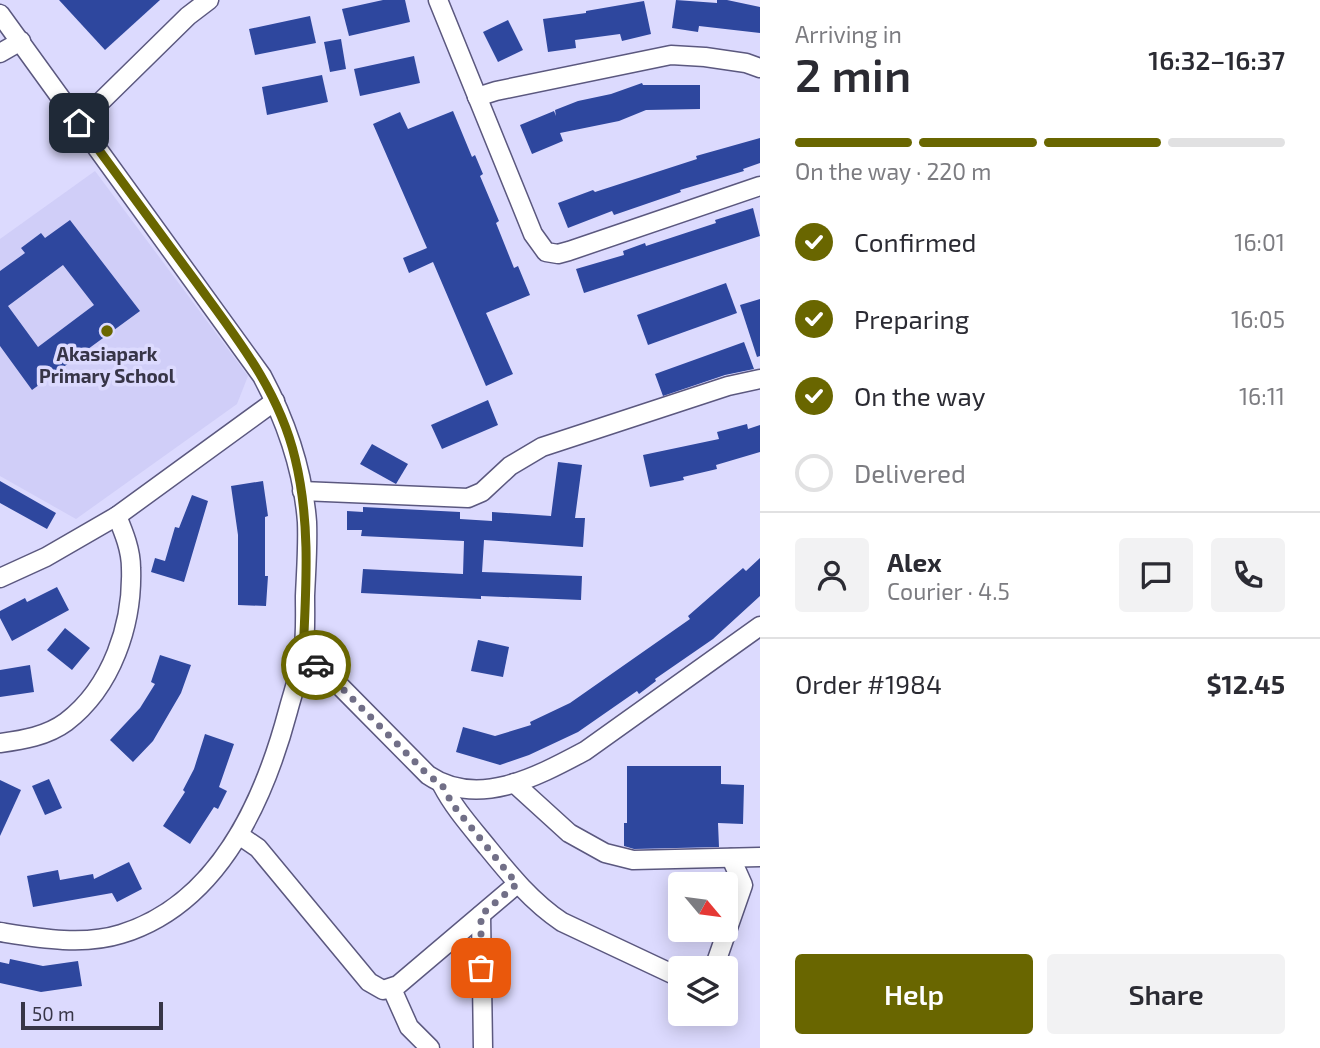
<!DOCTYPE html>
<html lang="en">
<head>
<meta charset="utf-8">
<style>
	body { margin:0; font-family:"Exo 2",sans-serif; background:#f2f2f3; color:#2b2b33; height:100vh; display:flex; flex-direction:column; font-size:26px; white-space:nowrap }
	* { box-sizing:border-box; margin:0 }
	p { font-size:23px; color:#7c7c81 }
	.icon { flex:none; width:38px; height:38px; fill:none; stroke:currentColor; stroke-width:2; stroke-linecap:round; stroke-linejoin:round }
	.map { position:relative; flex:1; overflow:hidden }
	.drawer { display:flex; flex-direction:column; background:#fff; width:560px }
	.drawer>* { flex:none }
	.needle { width:46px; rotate:119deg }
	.tools { position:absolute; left:668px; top:872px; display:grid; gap:14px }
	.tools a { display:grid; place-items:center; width:70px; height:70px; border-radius:7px; background:#fff; box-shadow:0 4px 18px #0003; font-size:35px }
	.scale { position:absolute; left:21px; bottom:18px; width:142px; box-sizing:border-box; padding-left:7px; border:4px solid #373547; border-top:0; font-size:19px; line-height:24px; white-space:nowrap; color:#373547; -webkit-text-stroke:5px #dcdafe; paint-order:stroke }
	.pin { position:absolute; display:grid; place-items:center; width:60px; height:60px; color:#fff; margin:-30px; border-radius:14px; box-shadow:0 4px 10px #0006 }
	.courier { position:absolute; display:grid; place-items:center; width:70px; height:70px; margin:-35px; border:5px solid #696600; border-radius:50%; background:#fff; color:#222; box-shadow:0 2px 9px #0007 }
	.head em { font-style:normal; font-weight:600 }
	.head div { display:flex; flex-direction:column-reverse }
	.head { display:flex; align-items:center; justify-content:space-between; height:119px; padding:0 35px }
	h1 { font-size:46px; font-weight:600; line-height:52px }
	.bar { display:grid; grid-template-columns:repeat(4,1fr); gap:10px 7px; align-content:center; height:84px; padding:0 35px }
	.bar i { height:9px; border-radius:5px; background:#e1e1e2 }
	.bar .selected { background:#696600 }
	.bar p { grid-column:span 4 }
	.line { display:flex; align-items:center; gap:18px; padding:0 35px; border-top:2px solid #e1e1e2 }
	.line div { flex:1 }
	.round { display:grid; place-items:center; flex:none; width:74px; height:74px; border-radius:7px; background:#f2f2f3 }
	ol { padding:0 35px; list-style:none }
	li { display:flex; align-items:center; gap:21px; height:77px }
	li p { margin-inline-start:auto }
	li .icon { padding:7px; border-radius:50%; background:#696600; color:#fff; stroke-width:4 }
	li:last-child { color:#7c7c81 }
	li i { width:38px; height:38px; border:4px solid #e1e1e2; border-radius:50% }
	.cta { display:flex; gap:14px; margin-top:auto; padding:14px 35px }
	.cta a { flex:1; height:80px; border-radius:7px; background:#696600; color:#fff; font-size:28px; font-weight:600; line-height:80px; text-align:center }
	.cta a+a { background:#f2f2f3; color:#2b2b33 }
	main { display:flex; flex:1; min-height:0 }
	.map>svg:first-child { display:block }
	.built { fill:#d0cef8 }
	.building { fill:#2e479e; fill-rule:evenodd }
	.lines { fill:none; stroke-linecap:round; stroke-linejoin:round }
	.minor-casing { stroke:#5b587f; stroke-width:21 }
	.minor { stroke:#fff; stroke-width:18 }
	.done { stroke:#716f87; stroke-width:7; stroke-dasharray:0 12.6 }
	.route { stroke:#696600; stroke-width:9 }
	.poi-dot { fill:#696600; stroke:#dcdafe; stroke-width:2.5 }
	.labels { text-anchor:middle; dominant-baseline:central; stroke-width:7; stroke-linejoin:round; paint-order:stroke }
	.poi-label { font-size:19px; font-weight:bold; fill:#373547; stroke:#dcdafe }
</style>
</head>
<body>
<main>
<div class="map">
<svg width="760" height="1048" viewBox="0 0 760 1048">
	<rect width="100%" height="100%" fill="#dcdafe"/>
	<!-- built -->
	<path class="built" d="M95,171L248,376L237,404L76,519L0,476V239Z"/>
	<!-- building -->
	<g class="building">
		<path d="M59,0H160L105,50Z"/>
		<path d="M383,0H405L410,22L349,36L342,9Z"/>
		<path d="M676,0L717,3V0H727L760,7V33L699,26L698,32L672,28Z"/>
		<path d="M644,1L651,34L622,41L620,34L575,40L576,48L548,52L543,19L586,13V11Z"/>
		<path d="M310,16L316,43L255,55L249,29Z"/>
		<path d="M508,20L523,50L498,62L483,32Z"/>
		<path d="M341,39L346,69L330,72L324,42Z"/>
		<path d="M414,56L420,83L360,96L354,69Z"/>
		<path d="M322,75L328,102L267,115L262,87Z"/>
		<path d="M642,83L643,85H700V109L646,110L619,121L560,133L563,141L532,154L520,125L554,111L556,116L555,110L578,101L611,94Z"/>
		<path d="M453,111L472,157L475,155L483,174L480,176L499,221L496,223L514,268L518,266L530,295L486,313L513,374L486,386L433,262L409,273L403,258L427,248L373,124L400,112L408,129Z"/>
		<path d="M760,138V163L743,169L744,171L680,190L681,192L614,215L612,211L568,228L558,203L593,190L595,192L697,159L696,156Z"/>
		<path d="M753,208L760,236L584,293L576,269L624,255L623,251L645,243L646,246L716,223L715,220Z"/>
		<path d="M70,220L140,311L32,390L0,346V271L25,253L21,248L41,233L45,238ZM63,265L94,305L38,347L8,306Z"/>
		<path d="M726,283L737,313L648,345L637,315Z"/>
		<path d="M760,299V356L757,357L740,305Z"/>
		<path d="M744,342L754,369L725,375L663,396L655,374Z"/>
		<path d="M488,400L498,425L442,449L431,425Z"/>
		<path d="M747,424L748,429L760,425V452L716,465L717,469L683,477L684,480L650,487L643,455L719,439L717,432Z"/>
		<path d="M372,444L408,464L396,484L360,464Z"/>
		<path d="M558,462L582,465L575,518H585L583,547L484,540L482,572L582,576L581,600L481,596V599L361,593L363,569L463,574L464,541L361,536L362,530H347V511L363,512V507L460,512V519L492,521V512L551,516Z"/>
		<path d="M0,481L56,513L47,529L0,503Z"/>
		<path d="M263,481L268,516L265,517V576H268L266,606L238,605V535L231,486Z"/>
		<path d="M192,495L208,501L184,582L151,572L155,558L165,561L175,527L179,528Z"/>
		<path d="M760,558V596L713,639L655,679L656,681L639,694L637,691L578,732L529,755L500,765L456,752L463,727L495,736L531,725L530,722L570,703L690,619L688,616L743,568L746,571Z"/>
		<path d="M57,587L69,610L12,641L0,618V611L25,598L27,602Z"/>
		<path d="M65,628L90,648L72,670L47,650Z"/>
		<path d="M478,640L509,647L503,677L471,671Z"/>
		<path d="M160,655L191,665L181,693L153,741L133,762L110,740L140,708L155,684L151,682Z"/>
		<path d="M30,665L34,692L0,697V670Z"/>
		<path d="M205,734L234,744L219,787L227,791L218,809L214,807L190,844L163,826L185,792L183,790L194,769Z"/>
		<path d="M627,766H721V784L744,785L743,824L718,823L719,847L634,849L624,846V823H627Z"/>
		<path d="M49,779L62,808L45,815L32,786Z"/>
		<path d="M0,780L21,790L0,836Z"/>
		<path d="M129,862L142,889L117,902L112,893L33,907L27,876L58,870L60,880L93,874L94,879Z"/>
		<path d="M10,959L43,966L78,961L82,986L41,992L0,983V962L9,964Z"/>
	</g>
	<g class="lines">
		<!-- minor casing -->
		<g class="minor-casing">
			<g id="minor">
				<path d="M438,0L533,234L546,252L558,254L569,251L760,186"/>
				<path d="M0,14L262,376C286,421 303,470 307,522C308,547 306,572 305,596C305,615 306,635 303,654C300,673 293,692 288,711C264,801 219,904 121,934C83,946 38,938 0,932"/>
				<path d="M0,53L21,41"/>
				<path d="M477,97L496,91L671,55L705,57L746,63L760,68"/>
				<path d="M79,123L188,16L209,0"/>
				<path d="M302,491L468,498L482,492L510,466L542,447L728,386L760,379"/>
				<path d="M0,578L46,557L117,516L275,401"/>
				<path d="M303,654L334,680L428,775C478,809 538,776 585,751L760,626"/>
				<path d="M0,743C23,740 47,736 66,722C112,687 133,624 131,568C131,550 124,533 117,516"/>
				<path d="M514,783L569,833L605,853L633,860L760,857"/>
				<path d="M442,785C454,808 471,827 488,848C510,875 532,902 562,922L681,978"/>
				<path d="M239,835L258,848L369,982L383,990L398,985L517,884"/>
				<path d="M481,915L483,1048"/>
				<path d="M714,968L743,885L731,858"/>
				<path d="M392,989L409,1027L430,1048"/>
			</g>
		</g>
		<!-- minor -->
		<use href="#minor" class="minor"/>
	</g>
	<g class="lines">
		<!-- done -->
		<path class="done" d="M316,665L334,680L428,775L442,785L453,805L517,884L481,915V968"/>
		<!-- route -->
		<path class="route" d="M79,123C118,176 157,229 196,282C236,337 279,390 295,458C311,523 306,588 303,654L316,665"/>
	</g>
	<!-- markers -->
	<circle class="poi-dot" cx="107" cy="331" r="7"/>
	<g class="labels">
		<!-- poi labels -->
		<g class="poi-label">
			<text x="107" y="353">Akasiapark<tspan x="107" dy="22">Primary School</tspan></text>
		</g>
	</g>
</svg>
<div class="tools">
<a><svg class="needle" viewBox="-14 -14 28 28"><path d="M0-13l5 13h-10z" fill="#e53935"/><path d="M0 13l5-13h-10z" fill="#7c7c81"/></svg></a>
<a><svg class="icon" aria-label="layers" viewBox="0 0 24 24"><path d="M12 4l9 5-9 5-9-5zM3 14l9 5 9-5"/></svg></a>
</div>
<div class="scale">50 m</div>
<div class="pin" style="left:481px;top:968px;background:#ea580c"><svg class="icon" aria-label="bag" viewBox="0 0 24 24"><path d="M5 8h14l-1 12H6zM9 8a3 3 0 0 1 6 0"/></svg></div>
<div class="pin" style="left:79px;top:123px;background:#1f2937"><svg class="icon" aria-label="home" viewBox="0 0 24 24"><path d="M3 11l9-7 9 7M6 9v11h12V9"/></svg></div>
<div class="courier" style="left:316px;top:665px"><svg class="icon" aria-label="car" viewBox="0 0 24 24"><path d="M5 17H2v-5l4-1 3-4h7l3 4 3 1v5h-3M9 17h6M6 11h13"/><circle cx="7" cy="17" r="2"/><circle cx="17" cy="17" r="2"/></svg></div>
</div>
<section class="drawer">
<div class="head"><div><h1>2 min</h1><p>Arriving in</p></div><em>16:32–16:37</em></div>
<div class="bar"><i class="selected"></i><i class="selected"></i><i class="selected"></i><i></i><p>On the way · 220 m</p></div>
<ol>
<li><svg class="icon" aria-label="check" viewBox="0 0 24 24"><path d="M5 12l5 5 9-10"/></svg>Confirmed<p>16:01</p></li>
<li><svg class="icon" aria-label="check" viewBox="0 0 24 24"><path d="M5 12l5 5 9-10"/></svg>Preparing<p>16:05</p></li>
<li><svg class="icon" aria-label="check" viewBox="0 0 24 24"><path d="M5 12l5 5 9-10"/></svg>On the way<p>16:11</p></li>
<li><i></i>Delivered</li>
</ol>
<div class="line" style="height:126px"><a class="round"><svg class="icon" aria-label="person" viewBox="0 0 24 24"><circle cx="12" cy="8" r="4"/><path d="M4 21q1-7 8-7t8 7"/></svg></a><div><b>Alex</b><p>Courier · 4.5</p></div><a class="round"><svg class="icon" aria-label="chat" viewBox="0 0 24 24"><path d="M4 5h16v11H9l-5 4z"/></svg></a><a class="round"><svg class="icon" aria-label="phone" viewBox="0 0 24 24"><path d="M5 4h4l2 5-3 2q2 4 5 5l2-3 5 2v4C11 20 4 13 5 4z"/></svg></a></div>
<div class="line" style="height:91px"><div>Order #1984</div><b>$12.45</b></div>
<div class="cta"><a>Help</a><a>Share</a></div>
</section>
</main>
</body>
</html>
